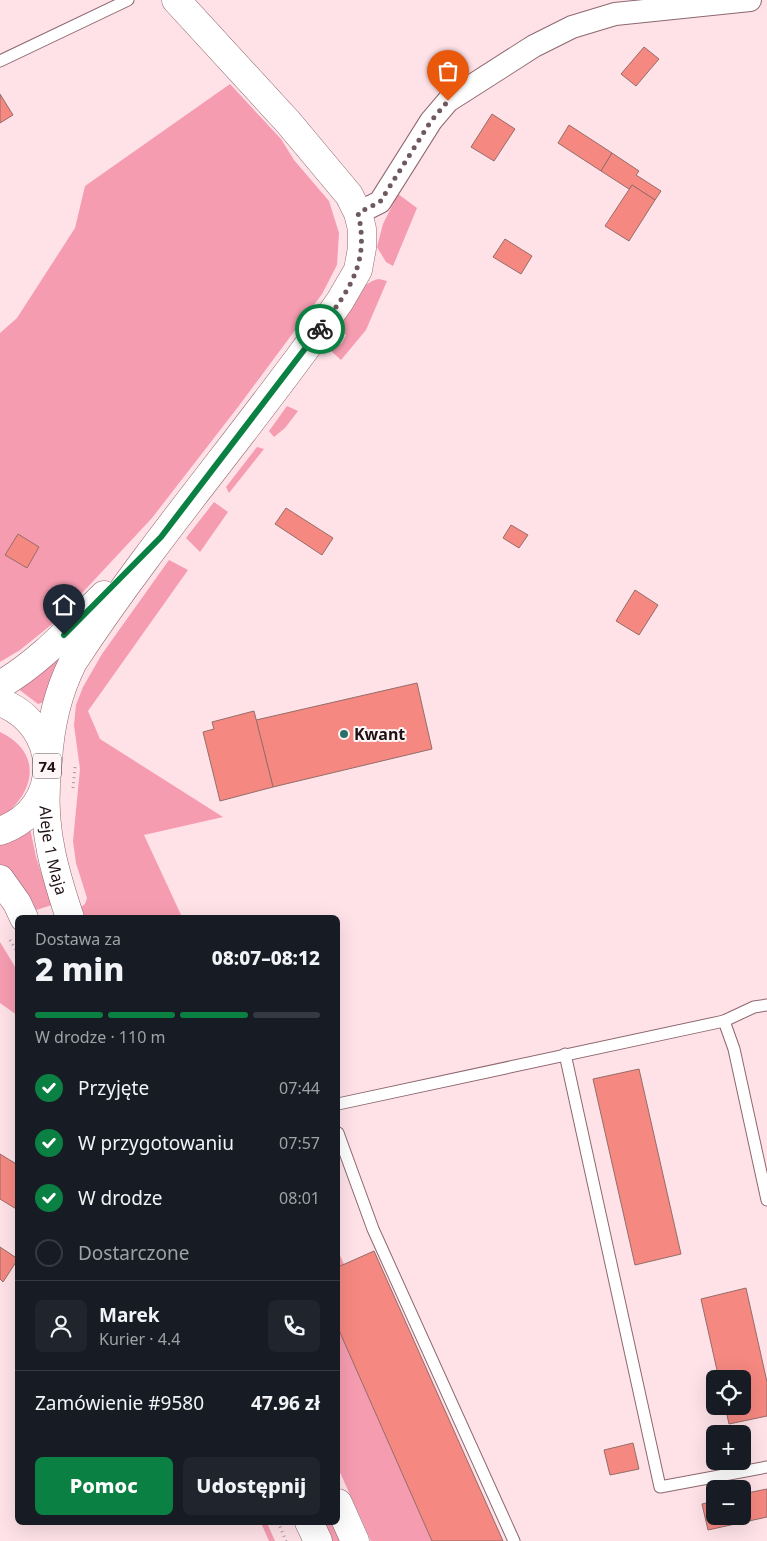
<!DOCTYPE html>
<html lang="pl">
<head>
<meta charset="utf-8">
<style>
	body { margin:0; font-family:"Noto Sans",sans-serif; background:#20242c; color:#f1f3f6; height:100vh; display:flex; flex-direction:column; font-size:19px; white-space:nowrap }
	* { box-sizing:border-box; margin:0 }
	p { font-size:16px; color:#9ea1a6 }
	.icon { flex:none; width:28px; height:28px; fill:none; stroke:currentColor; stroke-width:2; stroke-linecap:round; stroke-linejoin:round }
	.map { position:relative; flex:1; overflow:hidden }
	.side { position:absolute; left:15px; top:915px; width:325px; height:610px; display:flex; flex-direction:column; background:#171b24; border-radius:8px; box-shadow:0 5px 20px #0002 }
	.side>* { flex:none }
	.fabs { position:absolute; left:706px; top:1370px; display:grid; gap:10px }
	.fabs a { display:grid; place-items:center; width:45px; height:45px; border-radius:8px; background:#171b24; box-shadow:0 5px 20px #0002; font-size:25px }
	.pin { position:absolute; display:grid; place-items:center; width:42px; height:42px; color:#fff; margin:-51px -21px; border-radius:50% 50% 50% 0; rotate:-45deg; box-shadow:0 0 5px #0007 }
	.pin .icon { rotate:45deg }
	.courier { position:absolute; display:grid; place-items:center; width:50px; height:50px; margin:-25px; border:4px solid #0b8043; border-radius:50%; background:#fff; color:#222; box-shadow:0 1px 6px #0007 }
	.overview em { font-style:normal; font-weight:800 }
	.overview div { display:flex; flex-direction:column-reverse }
	.overview { display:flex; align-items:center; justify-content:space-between; height:85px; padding:0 20px }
	h1 { font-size:32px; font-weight:800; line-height:38px }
	.bar { display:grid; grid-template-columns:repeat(4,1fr); gap:8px 5px; align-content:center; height:60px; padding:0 20px }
	.bar i { height:6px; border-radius:4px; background:#363941 }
	.bar .current { background:#0b8043 }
	.bar p { grid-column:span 4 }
	.line { display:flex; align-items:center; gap:12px; padding:0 20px; border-top:1px solid #363941 }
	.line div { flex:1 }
	.round { display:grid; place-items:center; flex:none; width:52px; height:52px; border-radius:8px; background:#20242c }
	ol { padding:0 20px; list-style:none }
	li { display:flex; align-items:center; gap:15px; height:55px }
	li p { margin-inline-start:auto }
	li .icon { padding:5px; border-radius:50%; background:#0b8043; color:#fff; stroke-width:4 }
	li:last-child { color:#9ea1a6 }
	li i { width:28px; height:28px; border:2px solid #363941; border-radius:50% }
	.primary-button { display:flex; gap:10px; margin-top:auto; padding:10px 20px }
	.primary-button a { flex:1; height:58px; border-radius:8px; background:#0b8043; color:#fff; font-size:20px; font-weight:800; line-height:58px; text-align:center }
	.primary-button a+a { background:#20242c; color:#f1f3f6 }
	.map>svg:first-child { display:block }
	.green { fill:#f69cb1 }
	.building { fill:#f58881; stroke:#956d69 }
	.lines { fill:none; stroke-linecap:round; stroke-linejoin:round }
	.lane-casing { stroke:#8e676f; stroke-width:13 }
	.street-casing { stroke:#8e676f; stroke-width:24 }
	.secondary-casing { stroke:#8e676f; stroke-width:29 }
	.primary-casing { stroke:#8e676f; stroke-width:29 }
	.path { stroke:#ae979c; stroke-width:3; stroke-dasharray:1 4; stroke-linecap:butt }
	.lane { stroke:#fff; stroke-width:11 }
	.street { stroke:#fff; stroke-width:22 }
	.secondary { stroke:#fff; stroke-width:28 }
	.primary { stroke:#fff; stroke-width:28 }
	.done { stroke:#6e5a5e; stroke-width:5; stroke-dasharray:0 9 }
	.route { stroke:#0b8043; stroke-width:6 }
	.poi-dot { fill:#297169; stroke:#fef5f7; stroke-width:2 }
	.labels { text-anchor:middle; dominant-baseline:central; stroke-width:4; stroke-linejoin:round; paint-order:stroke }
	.shield { fill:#fef5f7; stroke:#635558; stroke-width:1 }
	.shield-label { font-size:15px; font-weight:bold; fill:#201114 }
	.poi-label { font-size:16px; font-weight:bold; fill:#201114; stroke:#fef5f7; text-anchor:start }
	.street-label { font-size:16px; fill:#201114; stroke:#fef5f7 }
</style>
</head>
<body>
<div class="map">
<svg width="767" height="1541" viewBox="0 0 767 1541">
	<rect width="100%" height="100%" fill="#fee2e8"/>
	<!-- green -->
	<g class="green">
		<path d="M230,84L281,139L294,160L329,201L339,233L337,265L322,294L238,407L152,518L56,621L20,650L0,662V333L17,318L75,228L85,186Z"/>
		<path d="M398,194L417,208L393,266L386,262L377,247L383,224Z"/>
		<path d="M379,279L387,281L366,330L341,360L331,351L342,343L346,335L337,324C348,309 359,282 379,279Z"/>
		<path d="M287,406L298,411L285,428L274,437L269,431Z"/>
		<path d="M257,447L264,449L229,493L226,487Z"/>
		<path d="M214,502L228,512L200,552L186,538Z"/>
		<path d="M169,560L188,570L88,711L100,739L223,817L144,835L182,917H85L81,907L85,904L87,898L76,863L73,841L80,769L74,725L76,705L83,687L102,654Z"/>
		<path d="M56,655L61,657L44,702L38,704L17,688Z"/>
		<path d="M0,732C44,753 35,794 0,818Z"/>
		<path d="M30,828L36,857L52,905L33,911L0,864V842Z"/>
		<path d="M0,942L17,970V1015L0,1003Z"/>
		<path d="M338,1251L470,1541H371L338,1468Z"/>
		<path d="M261,1523H267L275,1541H269Z"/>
		<path d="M323,1523H333L342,1541H332Z"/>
	</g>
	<!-- building -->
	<g class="building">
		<path d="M644,47L659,59L636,86L621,74Z"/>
		<path d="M0,94L13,115L0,123Z"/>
		<path d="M492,114L515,129L494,161L471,147Z"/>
		<path d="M569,125L612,153L601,171L558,143Z"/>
		<path d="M612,153L639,171L636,175L661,191L655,200L632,185L629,189L601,171Z"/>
		<path d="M632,185L655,200L629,241L605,226Z"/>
		<path d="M505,239L532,256L521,274L493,257Z"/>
		<path d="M286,508L333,538L322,555L275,524Z"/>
		<path d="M511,525L528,535L519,548L503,538Z"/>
		<path d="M18,534L39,547L27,568L5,555Z"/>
		<path d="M635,590L658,605L639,635L616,621Z"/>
		<path d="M417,683L432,749L273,787L256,720Z"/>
		<path d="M254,711L273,787L220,801L203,732L214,729L212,722Z"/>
		<path d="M639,1069L681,1254L635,1265L593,1079Z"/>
		<path d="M0,1154L18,1165V1210L0,1199Z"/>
		<path d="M0,1247L18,1259L3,1282L0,1279Z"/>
		<path d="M374,1251L503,1541H432L338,1328V1267Z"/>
		<path d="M746,1288L767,1382V1416L729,1424L725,1406H742V1379H719L701,1299Z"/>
		<path d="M633,1443L639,1469L610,1475L604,1450Z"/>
		<path d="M767,1489V1517L708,1530L702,1504L715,1501V1516H742V1494Z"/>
	</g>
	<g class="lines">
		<!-- lane casing -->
		<g class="lane-casing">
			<g id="lane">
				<path d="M0,61L128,0"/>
				<path d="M724,1021L754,1007L767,1005"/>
				<path d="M565,1054L660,1487L767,1467"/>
				<path d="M338,1104L724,1021L734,1049L767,1200"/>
				<path d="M338,1133L373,1229L514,1541"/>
			</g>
		</g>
		<!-- street casing -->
		<g class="street-casing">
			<path id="street" d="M358,213L380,202L431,121L448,101L534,46L572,27L615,14L750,0"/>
		</g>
		<!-- secondary casing -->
		<g class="secondary-casing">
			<g id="secondary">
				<path d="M0,685C40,662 71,627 104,595"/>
				<path d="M48,761C50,725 57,694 73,662C155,537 254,424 340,301L358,270L362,248V229L358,213L349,195L288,122L176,0"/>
			</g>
		</g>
		<!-- primary casing -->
		<g class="primary-casing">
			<g id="primary">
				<path d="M0,702C62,725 64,809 0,831"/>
				<path id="s1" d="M46,785C43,832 55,873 70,918"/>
				<path d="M0,879L17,903L24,918"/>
				<path d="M338,1503L355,1541"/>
				<path d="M309,1522L318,1541"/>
			</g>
		</g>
		<!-- path -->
		<g class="path">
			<path d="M73,788L75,767"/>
			<path d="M10,940L18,953"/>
			<path d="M278,1522L286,1541"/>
		</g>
		<!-- lane -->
		<use href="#lane" class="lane"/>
		<!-- street -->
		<use href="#street" class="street"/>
		<!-- secondary -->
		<use href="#secondary" class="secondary"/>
		<!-- primary -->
		<use href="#primary" class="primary"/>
	</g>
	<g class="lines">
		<!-- done -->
		<path class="done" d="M320,329C349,290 370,263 358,213L380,202L431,121L448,101"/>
		<!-- route -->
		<path class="route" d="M64,635L161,537L320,329"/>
	</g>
	<!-- markers -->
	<circle class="poi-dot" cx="344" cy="734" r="5"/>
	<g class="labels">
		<!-- shield labels -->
		<rect class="shield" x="33" y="753.5" width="28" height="25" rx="4"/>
		<g class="shield-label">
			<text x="47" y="766">74</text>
		</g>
		<!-- poi labels -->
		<g class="poi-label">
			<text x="354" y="734">Kwant</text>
		</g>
		<!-- street labels -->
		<g class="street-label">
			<text stroke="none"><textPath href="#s1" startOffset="66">Aleje 1 Maja</textPath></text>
		</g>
	</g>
</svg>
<div class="fabs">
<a><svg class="icon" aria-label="locate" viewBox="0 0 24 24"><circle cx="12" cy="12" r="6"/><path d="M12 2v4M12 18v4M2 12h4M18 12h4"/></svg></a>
<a>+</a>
<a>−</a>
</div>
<div class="pin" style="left:448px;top:101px;background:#ea580c"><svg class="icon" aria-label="bag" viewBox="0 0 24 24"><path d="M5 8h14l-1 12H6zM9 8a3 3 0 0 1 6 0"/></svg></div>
<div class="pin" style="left:64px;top:635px;background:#1f2937"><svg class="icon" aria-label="home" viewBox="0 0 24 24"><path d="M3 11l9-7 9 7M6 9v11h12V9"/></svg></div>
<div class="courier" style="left:320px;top:329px"><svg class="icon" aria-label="bike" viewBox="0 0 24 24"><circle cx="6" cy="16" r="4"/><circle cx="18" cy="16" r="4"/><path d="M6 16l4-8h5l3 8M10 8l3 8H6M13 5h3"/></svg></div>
<section class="side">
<div class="overview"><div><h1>2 min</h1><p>Dostawa za</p></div><em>08:07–08:12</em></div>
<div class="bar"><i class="current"></i><i class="current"></i><i class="current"></i><i></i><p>W drodze · 110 m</p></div>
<ol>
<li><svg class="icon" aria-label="check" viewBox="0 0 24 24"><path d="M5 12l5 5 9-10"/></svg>Przyjęte<p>07:44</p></li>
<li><svg class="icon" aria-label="check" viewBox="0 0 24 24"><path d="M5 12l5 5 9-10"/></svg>W przygotowaniu<p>07:57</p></li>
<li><svg class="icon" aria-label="check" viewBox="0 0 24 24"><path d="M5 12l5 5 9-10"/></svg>W drodze<p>08:01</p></li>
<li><i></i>Dostarczone</li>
</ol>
<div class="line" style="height:90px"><a class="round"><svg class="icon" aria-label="person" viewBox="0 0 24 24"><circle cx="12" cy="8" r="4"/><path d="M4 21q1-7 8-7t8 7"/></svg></a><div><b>Marek</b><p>Kurier · 4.4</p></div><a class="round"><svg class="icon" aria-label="phone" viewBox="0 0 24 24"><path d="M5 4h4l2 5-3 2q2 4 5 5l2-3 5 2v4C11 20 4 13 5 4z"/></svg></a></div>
<div class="line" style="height:65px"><div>Zamówienie #9580</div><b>47.96 zł</b></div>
<div class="primary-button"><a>Pomoc</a><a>Udostępnij</a></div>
</section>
</div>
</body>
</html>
